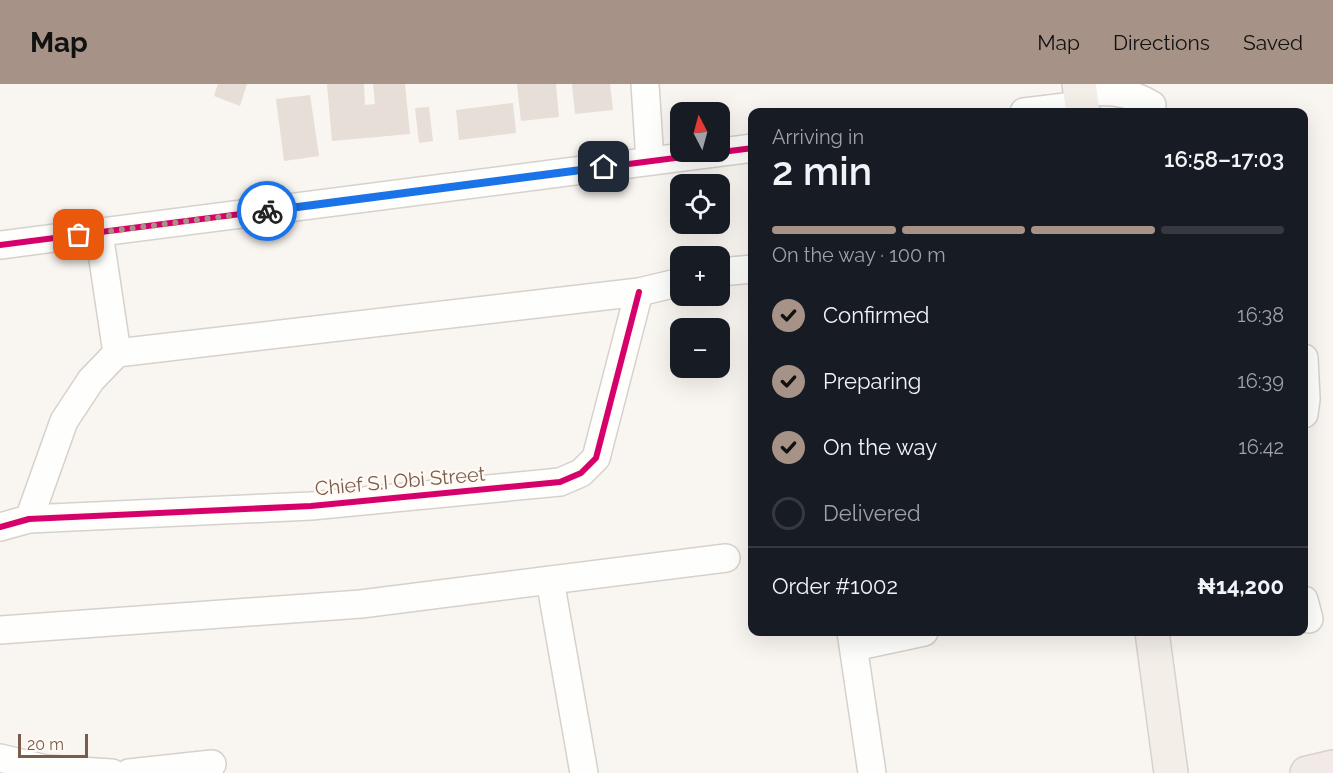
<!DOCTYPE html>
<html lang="en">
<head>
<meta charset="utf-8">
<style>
	body { margin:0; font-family:Raleway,sans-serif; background:#20242c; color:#f1f3f6; height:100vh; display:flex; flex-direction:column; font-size:22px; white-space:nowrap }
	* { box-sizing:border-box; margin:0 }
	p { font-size:20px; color:#9ea1a6 }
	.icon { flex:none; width:33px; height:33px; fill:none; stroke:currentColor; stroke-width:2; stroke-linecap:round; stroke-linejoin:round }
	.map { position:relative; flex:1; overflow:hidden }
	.side { position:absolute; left:748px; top:24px; width:560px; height:528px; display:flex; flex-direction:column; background:#171b24; border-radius:12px; box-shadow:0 6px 24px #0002 }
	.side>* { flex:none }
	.needle { width:39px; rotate:354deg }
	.tools { position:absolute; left:670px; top:18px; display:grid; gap:12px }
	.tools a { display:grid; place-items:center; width:60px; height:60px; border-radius:12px; background:#171b24; box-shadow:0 6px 24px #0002; font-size:30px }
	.scale { position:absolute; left:18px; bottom:15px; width:70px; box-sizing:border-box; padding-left:6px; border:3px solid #7a5c4d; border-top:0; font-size:16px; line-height:21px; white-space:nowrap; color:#7a5c4d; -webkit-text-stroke:4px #fffaf3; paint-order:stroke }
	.pin { position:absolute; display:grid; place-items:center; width:51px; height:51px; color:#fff; margin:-26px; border-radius:12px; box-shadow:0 3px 9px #0006 }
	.courier { position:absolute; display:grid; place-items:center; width:60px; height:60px; margin:-30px; border:4px solid #1a73e8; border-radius:50%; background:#fff; color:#222; box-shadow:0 2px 8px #0007 }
	.headline em { font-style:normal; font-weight:600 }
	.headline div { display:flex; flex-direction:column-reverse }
	.headline { display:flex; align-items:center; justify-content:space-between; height:102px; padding:0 24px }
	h1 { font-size:39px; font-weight:600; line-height:45px }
	.bar { display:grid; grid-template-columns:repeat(4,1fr); gap:9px 6px; align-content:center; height:72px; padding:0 24px }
	.bar i { height:8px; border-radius:4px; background:#363941 }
	.bar .on { background:#a69286 }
	.bar p { grid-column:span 4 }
	.line { display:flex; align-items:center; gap:15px; padding:0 24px; border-top:2px solid #363941 }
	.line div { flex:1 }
	ol { padding:0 24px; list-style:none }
	li { display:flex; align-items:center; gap:18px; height:66px }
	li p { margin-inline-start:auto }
	li .icon { padding:6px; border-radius:50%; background:#a69286; color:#111; stroke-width:4 }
	li:last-child { color:#9ea1a6 }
	li i { width:33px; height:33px; border:3px solid #363941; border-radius:50% }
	header { display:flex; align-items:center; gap:36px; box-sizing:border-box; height:84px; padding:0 30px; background:#a69286; color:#111 }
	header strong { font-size:28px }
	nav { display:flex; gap:33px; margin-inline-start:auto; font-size:21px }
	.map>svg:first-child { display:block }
	.building { fill:#e6ded7 }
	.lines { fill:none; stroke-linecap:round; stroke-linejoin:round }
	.minor-casing { stroke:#d7d1cb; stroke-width:30 }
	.major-casing { stroke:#dad1cc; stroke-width:36 }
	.highway-casing { stroke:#dad1cc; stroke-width:36 }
	.minor { stroke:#fefefd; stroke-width:27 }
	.major { stroke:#f3eee8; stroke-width:33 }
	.highway { stroke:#f2eae7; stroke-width:33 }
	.cycleway-casing { stroke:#fffaf3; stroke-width:10 }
	.cycleway { stroke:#d6006c; stroke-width:6 }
	.done { stroke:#a69286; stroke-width:6; stroke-dasharray:0 10.8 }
	.route { stroke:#1a73e8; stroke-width:8 }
	.labels { text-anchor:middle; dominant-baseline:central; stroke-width:4.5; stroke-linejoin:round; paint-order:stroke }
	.street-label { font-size:20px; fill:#7a5c4d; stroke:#fffaf3 }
</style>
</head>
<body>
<header>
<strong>Map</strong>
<nav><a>Map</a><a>Directions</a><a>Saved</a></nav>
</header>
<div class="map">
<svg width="1333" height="689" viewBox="0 0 1333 689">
	<rect width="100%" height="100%" fill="#f9f5f0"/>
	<!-- building -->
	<g class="building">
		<path d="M218,0H247L240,22L214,12Z"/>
		<path d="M327,0H364L365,21L375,20L373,0H405L410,50L332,57Z"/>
		<path d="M517,0H556L559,33L521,37Z"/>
		<path d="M572,0H610L613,26L575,30Z"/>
		<path d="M310,11L319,72L284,77L276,15Z"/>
		<path d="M513,19L516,49L459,56L456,26Z"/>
		<path d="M429,23L433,57L419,59L415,24Z"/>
	</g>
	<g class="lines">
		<!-- minor casing -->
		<g class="minor-casing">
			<g id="minor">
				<path d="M645,0L650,77"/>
				<path d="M1080,8C1107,7 1128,6 1152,21"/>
				<path d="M1024,28L1082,21"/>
				<path d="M99,149L117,269"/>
				<path d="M0,161L753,64"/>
				<path d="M720,188L753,185"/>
				<path d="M1304,274L1306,315L1304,330"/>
				<path d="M29,435L64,337L91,296L117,269L639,208L681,198"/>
				<path d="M0,443L29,435L311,422L560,398L581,389L596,374L639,208"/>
				<path d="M550,496L584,689"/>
				<path d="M1304,516L1309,535"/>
				<path d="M0,546L361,520L726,474"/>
				<path d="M851,548L872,689"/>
				<path d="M854,563L924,548"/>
				<path d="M0,674L46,685L112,689"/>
				<path d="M129,689L212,680"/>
			</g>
		</g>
		<!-- major casing -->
		<g class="major-casing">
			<g id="major">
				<path d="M1079,0L1083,28"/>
				<path d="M1152,548L1171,689"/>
			</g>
		</g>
		<!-- highway casing -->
		<g class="highway-casing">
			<path id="highway" d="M1307,689L1333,683"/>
		</g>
		<!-- minor -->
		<use href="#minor" class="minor"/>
		<!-- major -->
		<use href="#major" class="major"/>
		<!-- highway -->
		<use href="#highway" class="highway"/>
		<!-- cycleway casing -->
		<g class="cycleway-casing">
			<g id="cycleway">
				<path d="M0,161L753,64"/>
				<path d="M0,443L29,435L311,422L560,398L581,389L596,374L639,208"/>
			</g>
		</g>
		<!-- cycleway -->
		<use href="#cycleway" class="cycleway"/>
	</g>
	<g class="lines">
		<!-- done -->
		<path class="done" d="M79,151L267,127"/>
		<!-- route -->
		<path class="route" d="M267,127L604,83"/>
	</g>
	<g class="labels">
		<!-- street labels -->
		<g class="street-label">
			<text transform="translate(400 397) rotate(-5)">Chief S.I Obi Street</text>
		</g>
	</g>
</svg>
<div class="tools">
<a><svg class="needle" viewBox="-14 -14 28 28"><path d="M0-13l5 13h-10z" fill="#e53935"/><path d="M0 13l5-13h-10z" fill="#9ea1a6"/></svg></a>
<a><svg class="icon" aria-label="locate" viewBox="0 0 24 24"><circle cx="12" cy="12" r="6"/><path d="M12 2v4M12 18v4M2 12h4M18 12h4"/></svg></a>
<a>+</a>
<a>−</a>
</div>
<div class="scale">20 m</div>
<div class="pin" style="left:79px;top:151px;background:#ea580c"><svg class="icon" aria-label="bag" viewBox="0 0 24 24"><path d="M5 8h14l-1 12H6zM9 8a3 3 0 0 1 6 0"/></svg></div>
<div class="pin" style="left:604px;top:83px;background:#1f2937"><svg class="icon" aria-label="home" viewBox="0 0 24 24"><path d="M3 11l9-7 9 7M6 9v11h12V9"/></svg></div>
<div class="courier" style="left:267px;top:127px"><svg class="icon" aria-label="bike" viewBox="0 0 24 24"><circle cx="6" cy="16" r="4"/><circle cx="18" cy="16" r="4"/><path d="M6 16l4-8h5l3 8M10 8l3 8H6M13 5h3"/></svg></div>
<section class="side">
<div class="headline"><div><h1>2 min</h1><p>Arriving in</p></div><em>16:58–17:03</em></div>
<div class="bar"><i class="on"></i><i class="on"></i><i class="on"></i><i></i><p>On the way · 100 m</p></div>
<ol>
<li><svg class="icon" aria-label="check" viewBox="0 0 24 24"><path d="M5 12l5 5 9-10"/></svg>Confirmed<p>16:38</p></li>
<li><svg class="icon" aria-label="check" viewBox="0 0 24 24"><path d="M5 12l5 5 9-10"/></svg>Preparing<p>16:39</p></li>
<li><svg class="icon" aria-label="check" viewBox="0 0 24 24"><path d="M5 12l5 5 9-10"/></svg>On the way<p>16:42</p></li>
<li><i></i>Delivered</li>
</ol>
<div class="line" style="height:78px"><div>Order #1002</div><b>₦14,200</b></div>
</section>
</div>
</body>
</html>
